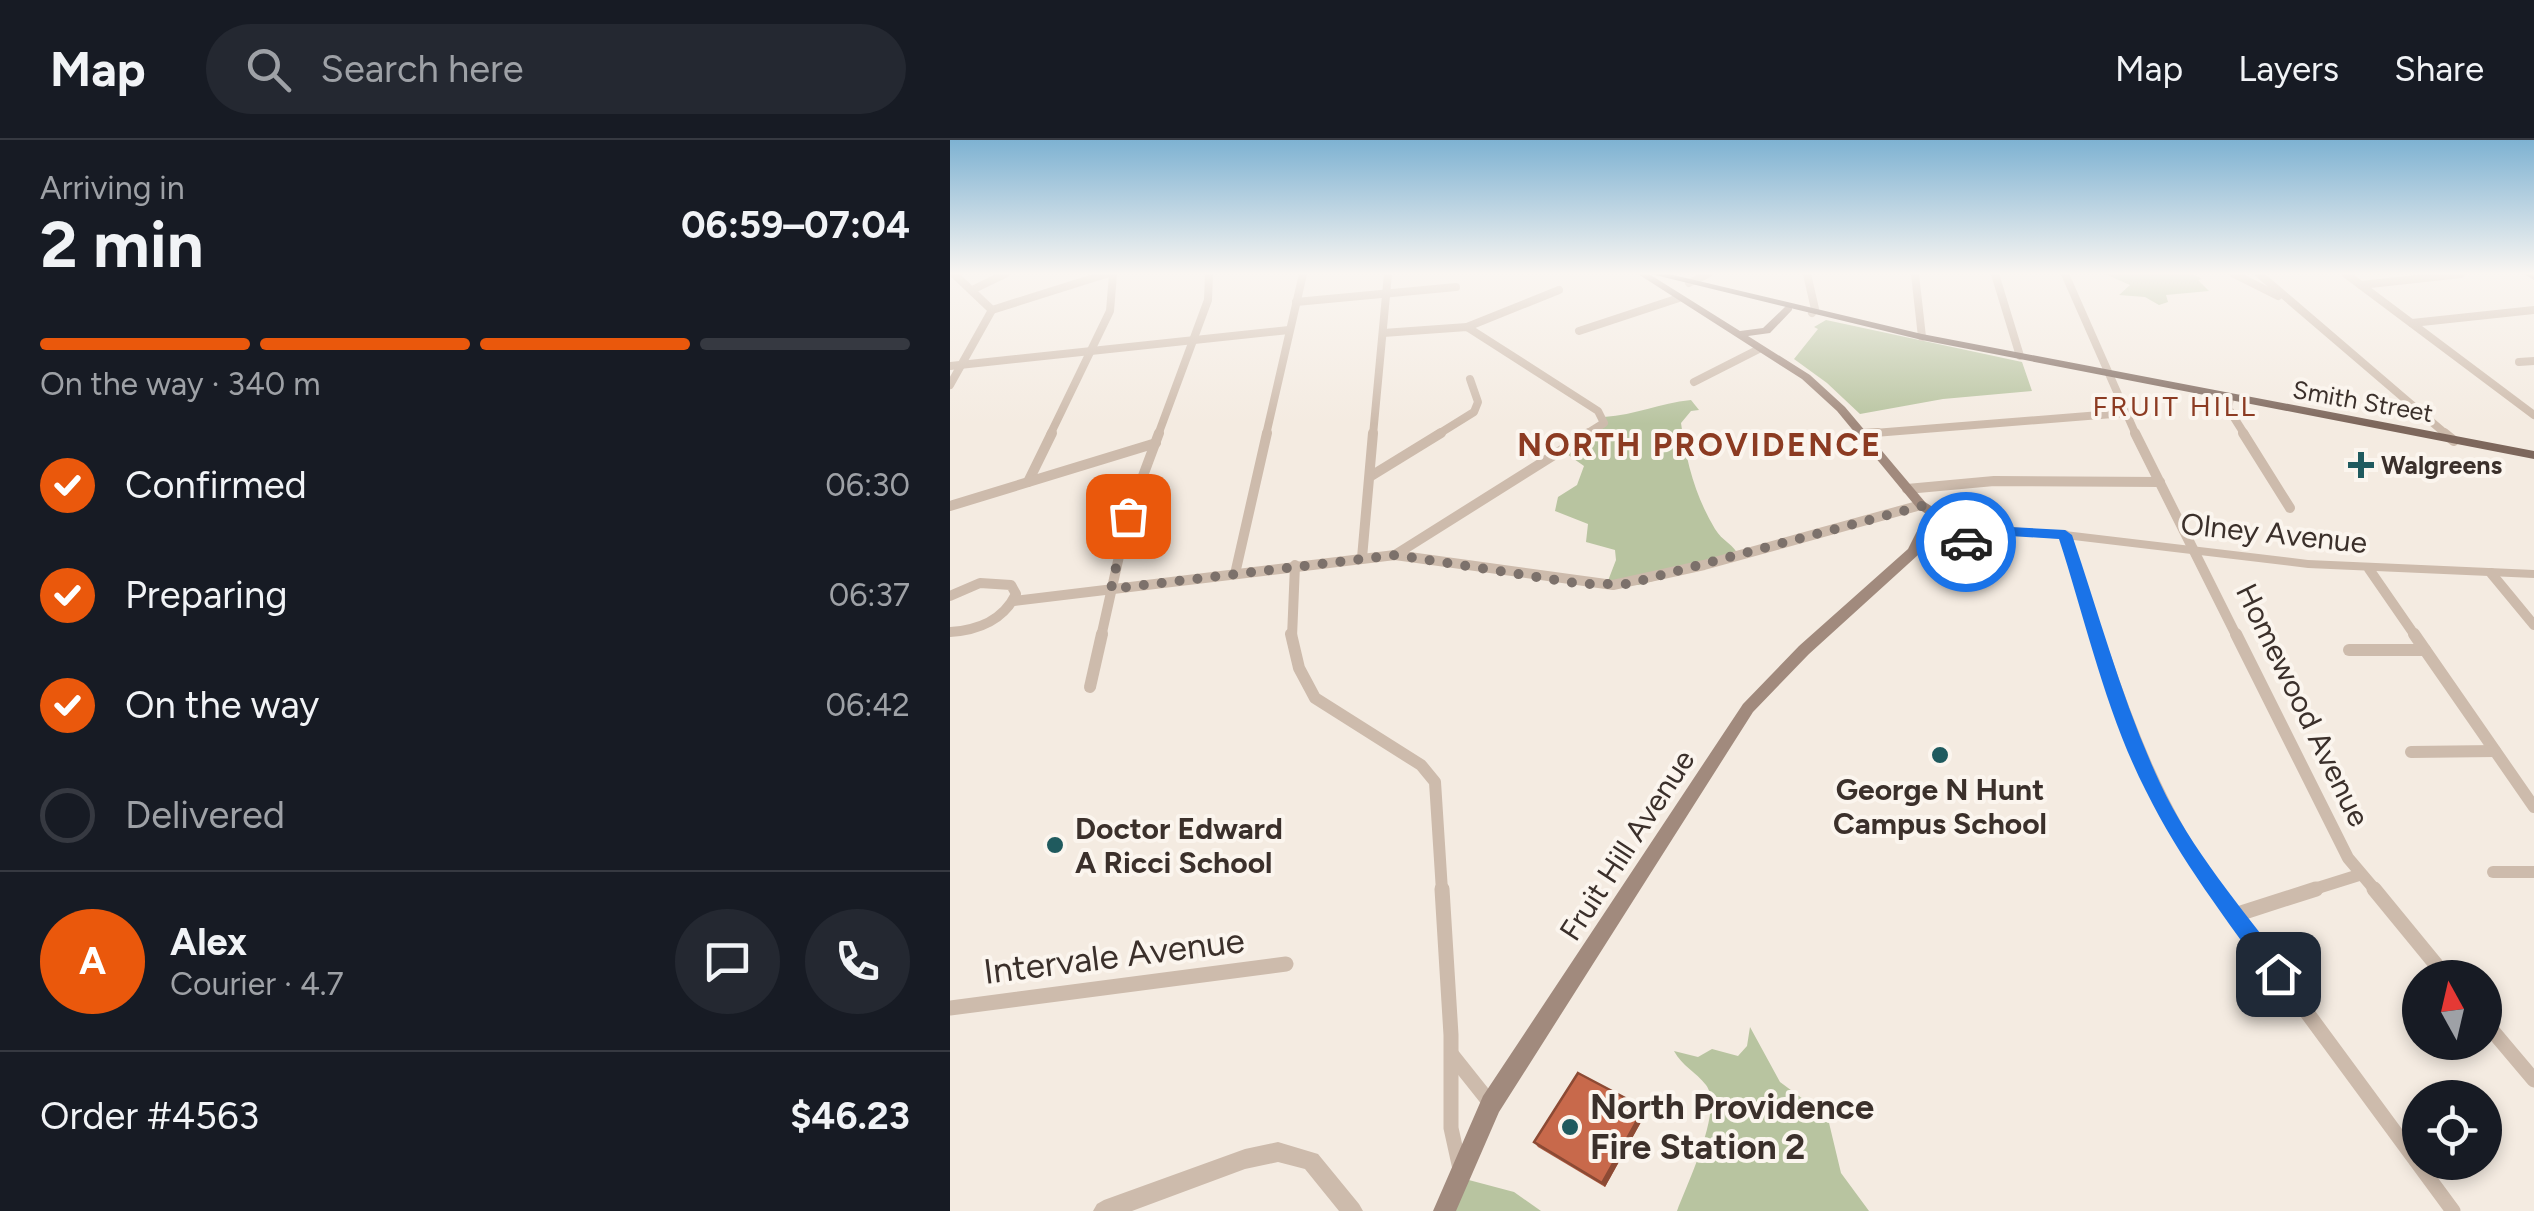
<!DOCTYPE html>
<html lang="en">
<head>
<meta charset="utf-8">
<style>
	body { margin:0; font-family:Figtree,sans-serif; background:#242831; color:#f1f3f6; height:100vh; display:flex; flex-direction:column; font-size:38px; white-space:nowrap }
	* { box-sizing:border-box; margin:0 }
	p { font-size:32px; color:#9ea1a6 }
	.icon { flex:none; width:55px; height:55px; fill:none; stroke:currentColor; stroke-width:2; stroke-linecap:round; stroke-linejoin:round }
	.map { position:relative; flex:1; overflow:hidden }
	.drawer { display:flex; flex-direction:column; background:#171b24; width:950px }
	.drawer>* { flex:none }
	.needle { width:65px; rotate:352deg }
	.controls { position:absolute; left:1452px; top:820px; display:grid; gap:20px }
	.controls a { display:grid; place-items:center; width:100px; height:100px; border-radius:50%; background:#171b24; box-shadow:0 5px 15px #0003; font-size:50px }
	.pin { position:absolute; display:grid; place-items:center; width:85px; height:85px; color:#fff; margin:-42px; border-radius:20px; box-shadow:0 5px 15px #0006 }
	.courier { position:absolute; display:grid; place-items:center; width:100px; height:100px; margin:-50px; border:8px solid #1a73e8; border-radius:50%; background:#fff; color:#222; box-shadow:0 2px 12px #0007 }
	.summary em { font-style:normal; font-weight:700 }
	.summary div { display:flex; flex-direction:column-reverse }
	.summary { display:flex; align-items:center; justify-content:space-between; height:170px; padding:0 40px }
	h1 { font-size:65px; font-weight:700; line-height:75px }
	.bar { display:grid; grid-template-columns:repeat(4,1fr); gap:15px 10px; align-content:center; height:120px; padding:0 40px }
	.bar i { height:12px; border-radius:8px; background:#363941 }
	.bar .selected { background:#ea580c }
	.bar p { grid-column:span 4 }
	.line { display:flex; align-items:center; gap:25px; padding:0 40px; border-top:2px solid #363941 }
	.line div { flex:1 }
	.round { display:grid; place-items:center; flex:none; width:105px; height:105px; border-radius:52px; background:#242831 }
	ol { padding:0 40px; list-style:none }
	li { display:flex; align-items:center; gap:30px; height:110px }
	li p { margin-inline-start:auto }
	li .icon { padding:10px; border-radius:50%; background:#ea580c; color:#fff; stroke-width:4 }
	li:last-child { color:#9ea1a6 }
	li i { width:55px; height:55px; border:5px solid #363941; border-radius:50% }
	header { display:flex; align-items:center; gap:60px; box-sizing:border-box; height:140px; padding:0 50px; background:#171b24; border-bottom:2px solid #363941 }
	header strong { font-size:48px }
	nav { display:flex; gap:55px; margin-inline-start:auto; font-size:35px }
	.search { width:700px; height:90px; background:#242831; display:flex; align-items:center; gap:25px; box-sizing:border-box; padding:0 35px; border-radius:55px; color:#9ea1a6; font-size:38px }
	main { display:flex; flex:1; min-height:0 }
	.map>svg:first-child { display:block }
	.green { fill:#b8c4a0 }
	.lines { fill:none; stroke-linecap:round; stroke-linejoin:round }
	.minor-far3 { stroke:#cdbbac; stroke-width:8 }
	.minor-far2 { stroke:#cdbbac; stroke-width:10 }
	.minor-far1 { stroke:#cdbbac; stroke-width:12 }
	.minor { stroke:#cdbbac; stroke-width:15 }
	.tertiary { fill:#cdbbac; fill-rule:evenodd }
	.secondary { fill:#a18a7d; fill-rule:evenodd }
	.primary { fill:#7d675c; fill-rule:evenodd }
	.wall { fill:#ac5a40 }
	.shaded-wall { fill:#8c4a34 }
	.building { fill:#c8694b; stroke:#8c4a34; stroke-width:2.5 }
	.route { fill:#1a73e8 }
	.done { stroke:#7c716b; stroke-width:10; stroke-dasharray:0 18 }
	.poi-dot { fill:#1f5a5e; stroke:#fbf5ee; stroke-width:4 }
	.labels { text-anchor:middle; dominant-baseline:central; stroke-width:8; stroke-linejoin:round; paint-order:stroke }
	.far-street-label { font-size:25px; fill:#3b302b; stroke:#fbf5ee }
	.far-poi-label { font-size:25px; font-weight:bold; fill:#3b302b; stroke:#fbf5ee; text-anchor:start }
	.far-neighbourhood-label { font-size:28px; letter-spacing:2.5px; fill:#8c3b22; stroke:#fbf5ee }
	.street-label { font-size:30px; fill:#3b302b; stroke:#fbf5ee }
	.poi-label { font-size:30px; font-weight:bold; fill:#3b302b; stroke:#fbf5ee }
	.far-district-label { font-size:32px; font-weight:bold; letter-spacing:2.5px; fill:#8c3b22; stroke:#fbf5ee }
	.near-street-label { font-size:35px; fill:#3b302b; stroke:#fbf5ee }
	.near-poi-label { font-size:35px; font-weight:bold; fill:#3b302b; stroke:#fbf5ee; text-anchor:start }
</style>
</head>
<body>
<header>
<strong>Map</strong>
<div class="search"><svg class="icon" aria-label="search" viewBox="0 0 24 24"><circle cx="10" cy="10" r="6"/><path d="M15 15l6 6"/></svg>Search here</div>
<nav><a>Map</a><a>Layers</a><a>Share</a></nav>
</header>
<main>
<section class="drawer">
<div class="summary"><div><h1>2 min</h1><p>Arriving in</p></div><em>06:59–07:04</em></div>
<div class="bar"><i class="selected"></i><i class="selected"></i><i class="selected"></i><i></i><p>On the way · 340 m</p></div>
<ol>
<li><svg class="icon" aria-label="check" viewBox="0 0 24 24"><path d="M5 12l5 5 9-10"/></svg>Confirmed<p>06:30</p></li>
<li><svg class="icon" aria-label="check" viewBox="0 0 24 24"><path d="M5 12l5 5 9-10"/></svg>Preparing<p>06:37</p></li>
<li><svg class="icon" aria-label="check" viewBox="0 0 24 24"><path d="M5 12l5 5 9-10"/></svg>On the way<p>06:42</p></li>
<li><i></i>Delivered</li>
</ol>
<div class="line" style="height:180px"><b class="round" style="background:#ea580c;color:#fff">A</b><div><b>Alex</b><p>Courier · 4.7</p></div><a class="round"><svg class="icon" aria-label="chat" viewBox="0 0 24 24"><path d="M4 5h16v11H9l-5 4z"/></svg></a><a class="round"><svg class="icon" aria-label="phone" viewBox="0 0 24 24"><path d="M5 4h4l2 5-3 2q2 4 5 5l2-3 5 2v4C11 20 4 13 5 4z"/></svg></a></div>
<div class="line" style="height:130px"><div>Order #4563</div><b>$46.23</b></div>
</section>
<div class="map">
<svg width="1584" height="1071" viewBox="0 0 1584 1071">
	<rect width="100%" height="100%" fill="#f4ebe1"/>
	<!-- green -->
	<g class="green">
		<path d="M1155,134H1243L1252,139L1248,140L1259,151L1216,155L1218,162L1209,165L1195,157L1169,155L1180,145Z"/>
		<path d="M876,180L1072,222L1082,251L993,259L910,274L877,243L844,219L868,189L864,187Z"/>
		<path d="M741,260L749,270L741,271L731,283C736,320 745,356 765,389C772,401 784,404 790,418L688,445L656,446L666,420L665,410L636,402L638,384L605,371L608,357L627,345L634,326L614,312L652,287L654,277C686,275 709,263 741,260Z"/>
		<path d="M800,887L830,942L861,965L874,962L891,1033L919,1071H727C737,1044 774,968 756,945C746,932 732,926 724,911L748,917L762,909L788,916L797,906Z"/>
		<path d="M515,1039L564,1052L591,1071H502Z"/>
	</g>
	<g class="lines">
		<!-- minor-far3 -->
		<g class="minor-far3">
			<path d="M857,134L865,169L862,173"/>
			<path d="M965,134L972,197"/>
			<path d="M1045,134L1070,216"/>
			<path d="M1115,134L1186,295"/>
			<path d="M1284,134L1328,156"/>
			<path d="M1309,134L1497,295"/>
			<path d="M1396,134L1584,275"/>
			<path d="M739,143L758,134"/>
			<path d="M1411,145L1511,134"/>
			<path d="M24,149L55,134"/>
			<path d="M346,162L506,147"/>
			<path d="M42,170L156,134"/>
			<path d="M1462,183L1584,170"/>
			<path d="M517,187L609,150"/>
			<path d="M629,191L729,158"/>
			<path d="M433,193L517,187L648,271L654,283L635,295"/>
			<path d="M1569,222L1584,221"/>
			<path d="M0,226L339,190"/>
			<path d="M744,242L809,209"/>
			<path d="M0,245L42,170L4,134"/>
			<path d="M1280,259L1278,268L1295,295"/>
			<path d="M912,294L1175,273"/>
			<path d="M100,295L160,171L163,134"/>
			<path d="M208,295L258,160L259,134"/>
			<path d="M316,295L353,134"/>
			<path d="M423,295L438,134"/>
			<path d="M487,295L524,272L528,262L520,239"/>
		</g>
		<!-- minor-far2 -->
		<g class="minor-far2">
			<path d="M1185,293L1287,497"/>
			<path d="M1293,293L1340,368"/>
			<path d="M1494,293L1504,301"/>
			<path d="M912,294L928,293"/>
			<path d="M421,336L491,293"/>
			<path d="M78,342L102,293"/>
			<path d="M957,349L1044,341L1210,342"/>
			<path d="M0,366L206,303"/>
			<path d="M1115,395L1148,497"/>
			<path d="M445,415L663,445L754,425L971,365"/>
			<path d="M412,418L423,293"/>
			<path d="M1419,429L1466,497"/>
			<path d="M1541,433L1584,485"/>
			<path d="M285,434L317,293"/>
			<path d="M0,456L30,443L61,445L66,454C53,481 28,490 0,492"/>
			<path d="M64,461L445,415L639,293"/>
			<path d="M151,497L178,376L209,293"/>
			<path d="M342,497L345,425"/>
		</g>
		<!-- minor-far1 -->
		<g class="minor-far1">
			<path d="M341,494L349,528L365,558L471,625L485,642L492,751"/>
			<path d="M1147,494C1178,586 1210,673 1268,751"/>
			<path d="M1286,494L1398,718L1426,751"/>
			<path d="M1464,494L1584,667"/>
			<path d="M1399,510H1475"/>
			<path d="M140,547L152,494"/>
			<path d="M1461,612L1545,611"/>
			<path d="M1543,732H1584"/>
			<path d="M1358,751L1409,735"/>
		</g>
		<!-- minor -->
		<g class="minor">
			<path d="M492,749L501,895V988L510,1029"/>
			<path d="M1266,749L1503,1071"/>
			<path d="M1424,749L1497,838"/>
			<path d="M1285,775L1366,749"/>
			<path d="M0,868L336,824"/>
			<path d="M1535,882L1584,940"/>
			<path d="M502,915L541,964"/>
		</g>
		<!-- tertiary -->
		<g class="tertiary">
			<path d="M1009,379L1029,385L1115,391L1358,420L1584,430V438L1358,428L1115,399L1028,393L1005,386L1003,383Z"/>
			<path d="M328,1002L368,1014L409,1064L413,1071H389L355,1029L328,1022L295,1029L182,1071H143L147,1064L154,1060L295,1009Z"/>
		</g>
		<!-- secondary -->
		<g class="secondary">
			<path d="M688,134H699L790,191L813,188L836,166H842V170L820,193L798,196L860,235L895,267L975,362L998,377L1014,380L1023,393L1020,402C1004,411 990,411 975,402L968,415L859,514L803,572L549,972L506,1071H483L533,956L793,564L849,506L958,409L971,383L981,377L967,368L887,271L852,239ZM989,383L1005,386L1010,393L1009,397C999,403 990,401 982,393V388Z"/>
			<path d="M1574,134H1584V140Z"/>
		</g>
		<!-- primary -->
		<path class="primary" d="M701,134H719L972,194L1584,311V319L972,200Z"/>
	</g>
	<!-- wall -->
	<path class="wall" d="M694,968L696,973L655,1047L588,1007L584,1002Z"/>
	<!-- shaded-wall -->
	<path class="shaded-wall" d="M694,968L696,973L655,1047L652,1043Z"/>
	<!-- building -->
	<path class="building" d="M628,933L694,968L652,1043L584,1002Z"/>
	<!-- sky -->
	<linearGradient id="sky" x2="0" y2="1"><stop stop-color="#7eb2d2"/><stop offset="0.47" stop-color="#faf6f2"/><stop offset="1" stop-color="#faf6f2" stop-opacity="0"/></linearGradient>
	<rect width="1584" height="284" fill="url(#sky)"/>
	<!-- route -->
	<path class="route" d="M1060,387L1115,390L1122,395C1150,477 1173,564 1210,643C1241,710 1292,768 1336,827L1339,834L1336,842L1328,845L1321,842C1277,780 1230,720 1196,651C1156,573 1136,482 1109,399L1060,396L1016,407L1009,402Z"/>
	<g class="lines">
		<!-- done -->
		<path class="done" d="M178,376L161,449L446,415L632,444H678L972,366L978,383L976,394C986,407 1001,406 1016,402"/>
	</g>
	<!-- markers -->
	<g class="poi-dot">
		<path d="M1406 310h10v10h10v10h-10v10h-10v-10h-10v-10h10z"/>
		<circle cx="990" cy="615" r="10"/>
		<circle cx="105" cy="705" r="10"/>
		<circle cx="620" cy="987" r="10"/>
	</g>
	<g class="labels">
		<!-- far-street labels -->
		<g class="far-street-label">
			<text transform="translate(1413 261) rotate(10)">Smith Street</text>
		</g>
		<!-- far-poi labels -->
		<g class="far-poi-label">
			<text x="1431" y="325">Walgreens</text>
		</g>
		<!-- far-neighbourhood labels -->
		<g class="far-neighbourhood-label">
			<text x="1225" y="266">FRUIT HILL</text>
		</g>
		<!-- street labels -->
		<g class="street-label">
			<text transform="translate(1324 393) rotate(6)">Olney Avenue</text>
			<text transform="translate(1353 565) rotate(64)">Homewood Avenue</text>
			<text transform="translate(677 705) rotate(-57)">Fruit Hill Avenue</text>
		</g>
		<!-- poi labels -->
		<g class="poi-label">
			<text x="990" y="649">George N Hunt<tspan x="990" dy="34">Campus School</tspan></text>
			<text x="125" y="688" text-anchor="start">Doctor Edward<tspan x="125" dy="34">A Ricci School</tspan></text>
		</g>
		<!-- far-district labels -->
		<g class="far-district-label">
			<text x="750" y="305">NORTH PROVIDENCE</text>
		</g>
		<!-- near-street labels -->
		<g class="near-street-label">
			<text transform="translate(164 816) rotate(-7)">Intervale Avenue</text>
		</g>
		<!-- near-poi labels -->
		<g class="near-poi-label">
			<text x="640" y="967">North Providence<tspan x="640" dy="40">Fire Station 2</tspan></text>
		</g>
	</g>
</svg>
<div class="controls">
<a><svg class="needle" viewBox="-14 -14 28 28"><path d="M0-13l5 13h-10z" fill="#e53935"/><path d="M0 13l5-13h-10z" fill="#9ea1a6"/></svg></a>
<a><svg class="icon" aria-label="locate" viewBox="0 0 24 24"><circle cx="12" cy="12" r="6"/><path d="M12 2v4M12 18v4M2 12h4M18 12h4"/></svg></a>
</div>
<div class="pin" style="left:178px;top:376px;background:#ea580c"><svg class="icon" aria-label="bag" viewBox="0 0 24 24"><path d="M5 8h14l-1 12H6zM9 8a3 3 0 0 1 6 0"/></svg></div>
<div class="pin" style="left:1328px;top:834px;background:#1f2937"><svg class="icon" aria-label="home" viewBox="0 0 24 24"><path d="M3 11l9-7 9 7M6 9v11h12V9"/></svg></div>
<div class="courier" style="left:1016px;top:402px"><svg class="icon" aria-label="car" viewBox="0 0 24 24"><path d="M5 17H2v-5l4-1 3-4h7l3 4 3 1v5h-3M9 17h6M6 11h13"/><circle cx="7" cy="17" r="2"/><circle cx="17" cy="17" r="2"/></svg></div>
</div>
</main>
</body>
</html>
